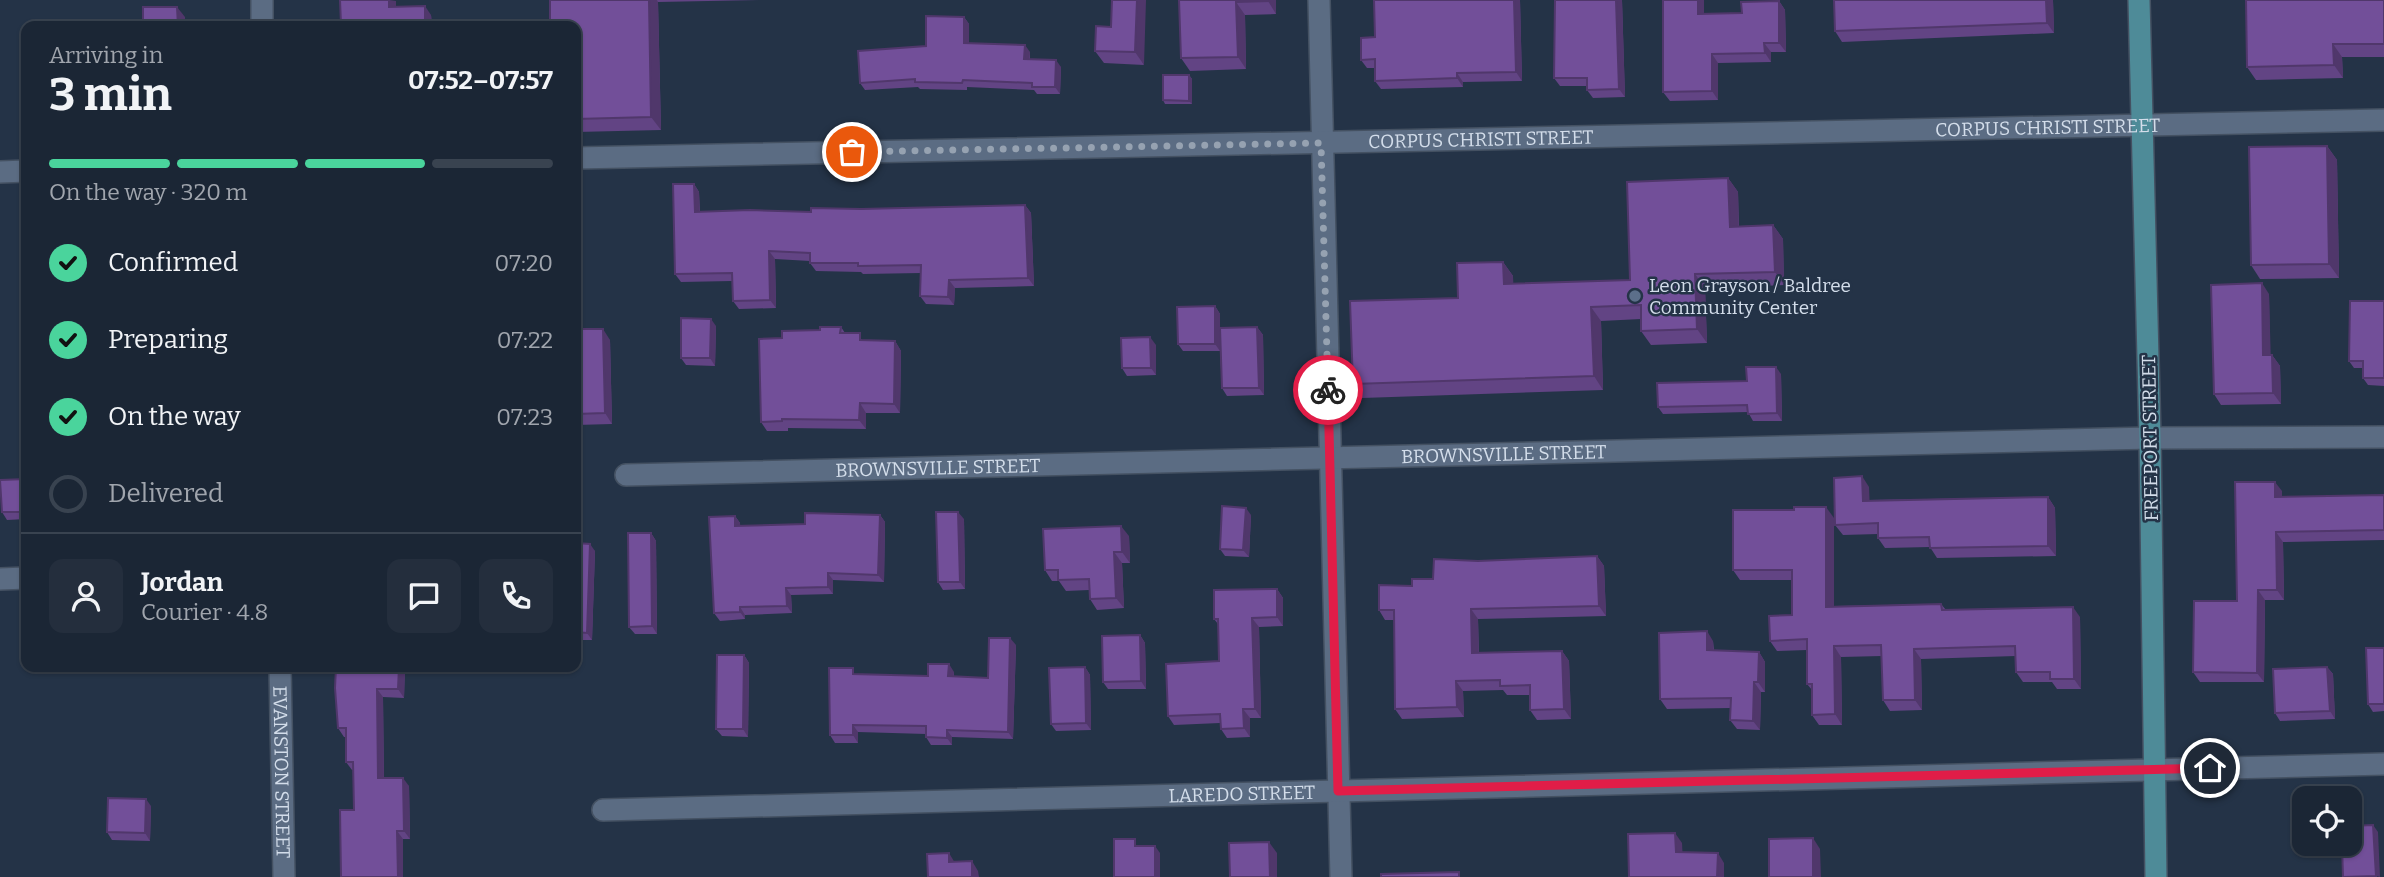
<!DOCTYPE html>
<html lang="en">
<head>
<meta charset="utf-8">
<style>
	body { margin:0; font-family:Bitter,serif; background:#242e3d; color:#f1f3f6; height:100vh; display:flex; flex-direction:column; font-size:26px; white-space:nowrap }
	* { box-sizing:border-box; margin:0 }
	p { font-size:23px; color:#a0a5ad }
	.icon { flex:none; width:38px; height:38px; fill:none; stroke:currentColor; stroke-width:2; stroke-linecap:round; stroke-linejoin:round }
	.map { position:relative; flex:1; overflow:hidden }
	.sheet { position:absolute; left:21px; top:21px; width:560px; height:651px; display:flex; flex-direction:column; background:#1b2635; border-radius:14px; box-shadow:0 2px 5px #0004,0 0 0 2px #394350 }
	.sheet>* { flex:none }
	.tools { position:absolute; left:2292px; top:786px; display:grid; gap:14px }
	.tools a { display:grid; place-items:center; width:70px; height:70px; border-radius:14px; background:#1b2635; box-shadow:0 2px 5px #0004,0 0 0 2px #394350; font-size:35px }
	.pin { position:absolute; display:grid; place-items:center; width:60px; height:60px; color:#fff; margin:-30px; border:4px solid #fff; border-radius:50%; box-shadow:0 2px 7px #0007 }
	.courier { position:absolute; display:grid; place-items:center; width:70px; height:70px; margin:-35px; border:5px solid #e11d48; border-radius:50%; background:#fff; color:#222; box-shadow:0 2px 9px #0007 }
	.overview em { font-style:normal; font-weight:700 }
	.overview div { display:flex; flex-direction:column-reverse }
	.overview { display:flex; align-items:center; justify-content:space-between; height:119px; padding:0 28px }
	h1 { font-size:46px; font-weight:700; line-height:52px }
	.bar { display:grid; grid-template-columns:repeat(4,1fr); gap:10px 7px; align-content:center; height:84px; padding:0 28px }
	.bar i { height:9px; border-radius:5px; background:#394350 }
	.bar .current { background:#4ad49c }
	.bar p { grid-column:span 4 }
	.line { display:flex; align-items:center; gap:18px; padding:0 28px; border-top:2px solid #394350 }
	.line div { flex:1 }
	.round { display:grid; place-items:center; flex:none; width:74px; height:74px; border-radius:14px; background:#242e3d }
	ol { padding:0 28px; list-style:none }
	li { display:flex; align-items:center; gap:21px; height:77px }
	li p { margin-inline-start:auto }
	li .icon { padding:7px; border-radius:50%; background:#4ad49c; color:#111; stroke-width:4 }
	li:last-child { color:#a0a5ad }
	li i { width:38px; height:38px; border:4px solid #394350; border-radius:50% }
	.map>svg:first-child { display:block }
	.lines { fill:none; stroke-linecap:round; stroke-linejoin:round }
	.minor-casing { stroke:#445162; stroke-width:24 }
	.major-casing { stroke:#445162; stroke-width:24 }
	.minor { stroke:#5b6c83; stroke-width:21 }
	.major { stroke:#4e8b98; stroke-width:21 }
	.wall { fill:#624484 }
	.shaded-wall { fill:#50376b }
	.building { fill:#724f99; stroke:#50376b; stroke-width:2 }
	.done { stroke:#96a2b1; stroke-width:7; stroke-dasharray:0 12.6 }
	.route { stroke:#e11d48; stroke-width:9 }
	.service-dot { fill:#5c6f8a; stroke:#243347; stroke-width:2.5 }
	.labels { text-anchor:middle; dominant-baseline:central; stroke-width:5; stroke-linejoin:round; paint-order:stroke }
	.street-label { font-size:19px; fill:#d3ddea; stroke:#243347 }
	.poi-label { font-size:19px; fill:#d3ddea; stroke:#243347; text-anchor:start }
</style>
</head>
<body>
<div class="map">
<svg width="2384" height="877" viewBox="0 0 2384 877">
	<rect width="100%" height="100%" fill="#243347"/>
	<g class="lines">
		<!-- minor casing -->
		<g class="minor-casing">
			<g id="minor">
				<path d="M262,0V26"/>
				<path d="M1319,0L1341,877"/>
				<path id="s1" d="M576,158L2384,120"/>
				<path d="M0,172L26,171"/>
				<path id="s2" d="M626,475L2150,438L2384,437"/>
				<path d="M0,579L26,578"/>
				<path id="s3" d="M280,667L284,877"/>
				<path id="s4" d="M603,810L2384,764"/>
			</g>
		</g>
		<!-- major casing -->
		<g class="major-casing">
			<path id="major" d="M2139,0L2150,438L2156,877"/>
		</g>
		<!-- minor -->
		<use href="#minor" class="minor"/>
		<!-- major -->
		<use href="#major" class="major"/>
	</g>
	<!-- wall -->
	<g class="wall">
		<path d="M550,0H759L658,2L661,130L576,132V26Z"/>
		<path d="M1112,0L1144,65L1104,63L1095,51L1111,27Z"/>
		<path d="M1179,0H1276V14L1245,15L1246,69L1190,71L1181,58Z"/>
		<path d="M1520,0L1522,81L1463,82V87L1381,89L1375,81V68H1367L1361,60L1375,37Z"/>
		<path d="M1555,0H1622L1625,97L1593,98L1587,90V86H1560L1554,78Z"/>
		<path d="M1663,0H1704V14L1742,13L1779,1L1785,10L1786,52H1771V62L1718,63V100L1670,101L1663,92Z"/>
		<path d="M2053,0L2054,33L1842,42L1835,31Z"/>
		<path d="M2384,0V57H2342L2343,78L2256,80L2247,67Z"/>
		<path d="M396,1V6L431,15L432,26H342L341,24Z"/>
		<path d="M964,17L969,24V43L1030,52V59L1061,67L1060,94H1037L1034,90L967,87V90L920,89L918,87L865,90L860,83L926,46Z"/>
		<path d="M1189,75L1192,79V104H1165L1163,100Z"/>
		<path d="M2327,146L2337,160L2339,278L2260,279L2251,265Z"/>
		<path d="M1728,178L1738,192L1739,226L1773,225L1783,239L1784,285L1705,288L1707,343L1651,345L1641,331V319L1601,321L1603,390L1362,398L1353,384L1458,298L1503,262L1513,276V284L1630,280Z"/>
		<path d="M694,184L699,192L700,212H811L861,209L1025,205L1031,213L1034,286L955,288L954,305L926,304L920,296L921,273L863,274L861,272L816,271L810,263V261L775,259L776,308L739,309L733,301L732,281L681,282L675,274Z"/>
		<path d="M2269,294L2270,355H2272L2280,366L2281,404L2221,405L2214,394Z"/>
		<path d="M2384,301V386L2368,385L2363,378V368H2354L2349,361Z"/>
		<path d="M1215,306L1220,314V328L1257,327L1263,335L1264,395L1227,396L1222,388L1220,351H1183L1178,344Z"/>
		<path d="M716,326L715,366L686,365L681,358Z"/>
		<path d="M841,327L845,333L865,341H895L901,351L900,413H866V429L788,428V431H767L761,422L782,338L820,330Z"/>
		<path d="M576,329L610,340L612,424L576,425Z"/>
		<path d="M1156,345V375L1127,376L1122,368Z"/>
		<path d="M1781,374L1782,421H1753L1748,412L1663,414L1658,407L1747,381Z"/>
		<path d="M26,479V519L7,520L2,512Z"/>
		<path d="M1869,487V500L2048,497L2055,508L2056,556L1937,558L1930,547L1885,548L1878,538V534L1843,535L1835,525Z"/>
		<path d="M2282,491V497L2384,495V540L2283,542L2284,600H2265L2264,682H2200L2193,672L2237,601Z"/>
		<path d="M880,515L885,522L884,582L833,580V594L791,595L792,613L745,615V619L720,621L714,613L735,516L740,523V526L805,524Z"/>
		<path d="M1251,515L1249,557L1225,556L1220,549Z"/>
		<path d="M1834,518V606L1941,604L1946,610L2080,617L2081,689H2057L2052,682H2023L2016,672V656L1921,659L1922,710L1890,711L1883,700L1882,656L1841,657L1842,725H1819L1812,715V690L1807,684V650L1777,651L1770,641L1792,615V580H1740L1733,570Z"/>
		<path d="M964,519L965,589L943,590L938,582Z"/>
		<path d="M651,533L656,541L657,634H635L629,627Z"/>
		<path d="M1129,536L1130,563H1122L1124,608L1097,610L1090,599L1089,590L1066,591L1059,581H1052L1045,570Z"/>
		<path d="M576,543L595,551L592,640H576Z"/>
		<path d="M1597,556L1604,566L1606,616L1478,619L1479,653L1562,651L1569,661L1571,719L1537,720L1530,710V695H1507L1503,690L1463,691L1464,717L1402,719L1395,709L1394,620H1385L1379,610L1412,586L1433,579L1478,561Z"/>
		<path d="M1277,589L1283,598V626L1259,627L1261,718H1250V737L1227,738L1221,729L1220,723L1174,725L1168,716L1219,661L1218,624L1214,619Z"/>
		<path d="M1140,635L1145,643L1146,689H1108L1103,682Z"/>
		<path d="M1713,641L1714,650L1759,652L1765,662V692H1761L1760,730L1737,729L1730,720L1731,708L1667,709L1660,699Z"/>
		<path d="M1016,645L1013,739L952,737V745H931L926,737V734L858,732V743H835L830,735L857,674L928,676L954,672V676L988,678Z"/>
		<path d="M2384,648V711L2373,712L2368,704Z"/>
		<path d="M744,655L749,663L748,737L722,736L716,729Z"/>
		<path d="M336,667H405L404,698L383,697L384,778L409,786L410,839H403V877H341L354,810V770H352L346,762V737H344L338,728Z"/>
		<path d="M1085,667L1090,675L1091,730L1056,731L1051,724Z"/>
		<path d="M2327,667L2333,674L2335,719L2280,721L2275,713Z"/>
		<path d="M151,806L150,841L112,840L107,832Z"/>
	</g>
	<!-- shaded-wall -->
	<g class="shaded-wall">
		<path d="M389,0L396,1V16L389,7Z"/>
		<path d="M649,0H657L658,2L661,130L651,117Z"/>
		<path d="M1137,0H1146L1144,65L1135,52Z"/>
		<path d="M1267,0H1276V14L1268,1Z"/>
		<path d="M1514,0H1520L1522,81L1516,72Z"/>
		<path d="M1616,0H1622L1625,97L1619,89Z"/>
		<path d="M1698,0H1704V23L1698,14Z"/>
		<path d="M2046,0H2053L2054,33L2047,23Z"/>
		<path d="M1779,1L1785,10L1786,52L1779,43Z"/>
		<path d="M1236,2L1245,15L1246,69L1238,57Z"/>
		<path d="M425,6L431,15L432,26H425Z"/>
		<path d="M177,7L185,17V26H178Z"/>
		<path d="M964,17L969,24V50L964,43Z"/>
		<path d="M1764,43L1771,52V62L1765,53Z"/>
		<path d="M2333,44L2342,57L2343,78L2334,65Z"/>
		<path d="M1025,45L1030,52L1029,66L1024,59Z"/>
		<path d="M1712,54L1718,63V100L1712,91Z"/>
		<path d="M1056,60L1061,67L1060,94L1055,87Z"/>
		<path d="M1457,73L1463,82V87L1457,78Z"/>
		<path d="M1189,75L1192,79V104L1189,101Z"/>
		<path d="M2327,146L2337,160L2339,278L2329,264Z"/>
		<path d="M1728,178L1738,192L1739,241L1730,227Z"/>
		<path d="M694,184L699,192L700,220L695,212Z"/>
		<path d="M1025,205L1031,213L1034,286L1028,278Z"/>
		<path d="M1773,225L1783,239L1784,285L1775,272Z"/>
		<path d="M769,251L775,259L776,308L770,300Z"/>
		<path d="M1503,262L1513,276L1514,298L1504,284Z"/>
		<path d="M1695,274L1705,288L1707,343L1697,329Z"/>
		<path d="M949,280L955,288L954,305L948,297Z"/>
		<path d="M2262,283L2269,294L2271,366L2263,355Z"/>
		<path d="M1215,306L1220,314V351L1215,344Z"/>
		<path d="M1591,307L1601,321L1603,390L1594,376Z"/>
		<path d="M711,319L716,326L715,366L710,358Z"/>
		<path d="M1257,327L1263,335L1264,395L1259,388Z"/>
		<path d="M603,329L610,340L612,424L605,413Z"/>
		<path d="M1150,337L1156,345V375L1151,368Z"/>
		<path d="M895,341L901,351L900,413L894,404Z"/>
		<path d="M2272,355L2280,366L2281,404L2273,393Z"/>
		<path d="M1776,367L1781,374L1782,421L1777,413Z"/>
		<path d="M860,403L866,413V429L859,420Z"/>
		<path d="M1862,476L1869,487L1870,511L1863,501Z"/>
		<path d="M2275,482L2282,491V507L2275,497Z"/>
		<path d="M2048,497L2055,508L2056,556L2048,546Z"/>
		<path d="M1826,507L1834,518V617L1826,607Z"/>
		<path d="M1246,508L1251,515L1249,557L1243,550Z"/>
		<path d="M958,512L964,519L965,589L960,582Z"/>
		<path d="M880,515L885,522L884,582L878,575Z"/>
		<path d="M735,516L740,523L741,533L735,526Z"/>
		<path d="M1121,526L1129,536L1130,563L1122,552Z"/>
		<path d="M2276,532L2283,542L2284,600L2277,590Z"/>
		<path d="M651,533L656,541L657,634L652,626Z"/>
		<path d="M590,544L595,551L592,640L587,633Z"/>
		<path d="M1114,552L1122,563L1124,608L1116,598Z"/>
		<path d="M1597,556L1604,566L1606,616L1599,606Z"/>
		<path d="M828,573L833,580V594L828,587Z"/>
		<path d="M786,588L791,595L792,613L787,606Z"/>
		<path d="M1277,589L1283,598V626L1277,617Z"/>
		<path d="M2258,590L2265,600L2264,682L2257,673Z"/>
		<path d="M740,607L745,615V619L740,612Z"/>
		<path d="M2073,607L2080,617L2081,689L2074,679Z"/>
		<path d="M1471,609L1478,619L1479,663L1472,653Z"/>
		<path d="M1252,618L1259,627L1261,718L1255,709Z"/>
		<path d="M1707,631L1713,641L1714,660L1707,650Z"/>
		<path d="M1140,635L1145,643L1146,689L1141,681Z"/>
		<path d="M1010,638L1016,645L1013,739L1008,732Z"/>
		<path d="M1834,646L1841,657L1842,725L1835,714Z"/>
		<path d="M1914,649L1921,659L1922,710L1915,700Z"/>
		<path d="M1562,651L1569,661L1571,719L1564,709Z"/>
		<path d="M1759,652L1765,662V692L1758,682Z"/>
		<path d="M744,655L749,663L748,737L743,729Z"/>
		<path d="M949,664L954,672L953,683L948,676Z"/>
		<path d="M399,667H405L404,698L398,689Z"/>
		<path d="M1085,667L1090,675L1091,730L1086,723Z"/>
		<path d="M2327,667L2333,674L2335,719L2330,711Z"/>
		<path d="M1456,681L1463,691L1464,717L1457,707Z"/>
		<path d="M1754,682L1761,692L1760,730L1753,721Z"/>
		<path d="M377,689L383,697L384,787L378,778Z"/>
		<path d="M1243,709L1250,718V737L1244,728Z"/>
		<path d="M853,725L858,732V743L853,735Z"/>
		<path d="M947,730L952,737V745L947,738Z"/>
		<path d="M403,778L409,786L410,839L404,831Z"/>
		<path d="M146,799L151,806L150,841L145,833Z"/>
		<path d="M2373,825L2378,832L2380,877L2376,876Z"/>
		<path d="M397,831L403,839V877H398Z"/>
		<path d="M1675,833L1682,843L1683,862L1676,852Z"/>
		<path d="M1813,838L1820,849L1821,877H1813Z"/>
		<path d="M1269,842L1277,853V877H1270Z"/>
		<path d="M1155,846L1160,853V877H1155Z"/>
		<path d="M949,853L955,863L949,862Z"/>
		<path d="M1718,853L1724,863V877H1717Z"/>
		<path d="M972,861L978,871L979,877H972Z"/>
	</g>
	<!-- building -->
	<g class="building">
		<path d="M340,0H389V7L425,6V26H355V24H341Z"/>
		<path d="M550,0H649L651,117L576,119V26H550Z"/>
		<path d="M1112,0H1137L1135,52L1095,51L1096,26L1111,27Z"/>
		<path d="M1179,0H1267L1268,1L1236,2L1238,57L1181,58Z"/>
		<path d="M1374,0H1514L1516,72L1457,73V78L1375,81V59L1361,60V38L1375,37Z"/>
		<path d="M1555,0H1616L1619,89L1587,90V78H1554Z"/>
		<path d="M1663,0H1698V14L1742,13L1741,2L1779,1V43H1764L1765,53L1712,54V91L1663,92Z"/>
		<path d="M1834,0H2046L2047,23L1835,31Z"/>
		<path d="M2246,0H2384V44H2333L2334,65L2247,67Z"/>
		<path d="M143,7H177L178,26H143Z"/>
		<path d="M926,16L964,17V43L1025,45L1024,59L1056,60L1055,87H1032V83L963,80L962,83L915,82V79L860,83L858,51L926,46Z"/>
		<path d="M1163,75H1189V101L1163,100Z"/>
		<path d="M2327,146L2329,264L2251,265L2249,147Z"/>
		<path d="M1728,178L1730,227L1773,225L1775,272L1695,274L1697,329L1641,331V305L1591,307L1594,376L1353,384L1350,301L1458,298L1457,263L1503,262L1504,284L1630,280L1627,182Z"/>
		<path d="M673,184H694L695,212L750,210L811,212V208L861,209L1025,205L1028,278L949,280L948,297L920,296L921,265L858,266V263H810V253L769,251L770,300L733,301L732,273L675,274Z"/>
		<path d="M2262,283L2263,355H2272L2273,393L2214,394L2211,285Z"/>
		<path d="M2350,301H2384V378H2363V361H2349Z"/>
		<path d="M1215,306V344H1178L1177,307Z"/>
		<path d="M681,318L711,319L710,358H681Z"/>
		<path d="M820,327H841L840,333H860V340L895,341L894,404L860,403L859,420L782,419V421L761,422L759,339L782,338V331L820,330Z"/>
		<path d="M1257,327L1259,388H1222L1220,328Z"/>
		<path d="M576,329H603L605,413L576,414Z"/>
		<path d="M1150,337L1151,368H1122L1121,338Z"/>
		<path d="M1746,367H1776L1777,413L1748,414L1747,405L1658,407L1657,383L1747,381Z"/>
		<path d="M1862,476L1863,501L2048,497V546L1930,548L1929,537L1878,538V523L1835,525L1834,478Z"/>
		<path d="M26,479V512H2L0,480Z"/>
		<path d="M2235,482H2275V497L2384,495V530L2276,532L2277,590H2258L2257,673L2193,672L2194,601H2237Z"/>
		<path d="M1222,506L1246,508L1243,550L1220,549Z"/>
		<path d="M1794,507H1826V607L1941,604L1942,610L2073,607L2074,679H2050V672H2016L2015,646L1914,649L1915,700H1883L1881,645L1834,646L1835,714L1812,715V684H1807V639L1770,641L1769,616L1792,615V570H1733V510H1794Z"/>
		<path d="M936,512H958L960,582H938Z"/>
		<path d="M805,513L880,515L878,575L828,573V587L786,588L787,606L740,607V612L714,613L709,517L735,516V526L805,524Z"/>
		<path d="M1121,526L1122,552H1114L1116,598L1090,599L1089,579L1058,580V570H1045L1043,529Z"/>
		<path d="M628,533H651L652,626L629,627Z"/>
		<path d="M576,543L590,544L587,633L576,632Z"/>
		<path d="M1597,556L1599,606L1471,609L1472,653L1562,651L1564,709L1530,710V685L1500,686V680L1456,681L1457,707L1395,709L1394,610H1379V585L1412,586V579H1433L1434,559L1478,561Z"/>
		<path d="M1277,589V617L1252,618L1255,709H1243L1244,728L1221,729L1220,714L1168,716L1166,664L1219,661L1218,619H1214V590Z"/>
		<path d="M1707,631V650L1759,652L1758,682H1754L1753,721L1730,720L1731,698L1660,699L1659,633Z"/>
		<path d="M1140,635L1141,681L1103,682L1102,636Z"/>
		<path d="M989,638H1010L1008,732L947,730V738L926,737V726L853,725V735H830L829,668H853V674L928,676V664H949L948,676L988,678Z"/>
		<path d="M2366,648H2384V704H2368Z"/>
		<path d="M717,655H744L743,729H716Z"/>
		<path d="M336,667H399L398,689H377L378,778H403L404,831H397L398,877H341L340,810H354L353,762H346V728H338L335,688Z"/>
		<path d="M1085,667L1086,723L1051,724L1049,668Z"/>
		<path d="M2327,667L2330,711L2275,713L2273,669Z"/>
		<path d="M108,798L146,799L145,833L107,832Z"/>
		<path d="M2373,825L2376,876L2343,877L2342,844H2350V826Z"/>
		<path d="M1675,833L1676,852L1718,853L1717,877H1629L1628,834Z"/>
		<path d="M1813,838V877H1769V839Z"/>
		<path d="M1114,839H1135V846H1155V877H1114Z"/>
		<path d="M1269,842L1270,877H1230L1229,843Z"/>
		<path d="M949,853V862L972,861V877H928L927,854Z"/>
		<path d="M1459,872V877H1381V874Z"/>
	</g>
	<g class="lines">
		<!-- done -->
		<path class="done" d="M852,152L1321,143L1328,390"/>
		<!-- route -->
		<path class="route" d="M1328,390L1338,791L2210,768"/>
	</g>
	<!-- markers -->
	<circle class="service-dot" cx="1635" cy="296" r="7"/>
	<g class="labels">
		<!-- street labels -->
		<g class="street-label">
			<text stroke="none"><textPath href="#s1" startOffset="1472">CORPUS CHRISTI STREET</textPath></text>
			<text stroke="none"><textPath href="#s1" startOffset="905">CORPUS CHRISTI STREET</textPath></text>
			<text transform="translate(2150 438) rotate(-91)">FREEPORT STREET</text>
			<text stroke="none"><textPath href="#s2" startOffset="878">BROWNSVILLE STREET</textPath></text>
			<text stroke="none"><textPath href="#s2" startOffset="312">BROWNSVILLE STREET</textPath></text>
			<text stroke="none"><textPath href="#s3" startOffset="105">EVANSTON STREET</textPath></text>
			<text stroke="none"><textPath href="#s4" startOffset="639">LAREDO STREET</textPath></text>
		</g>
		<!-- poi labels -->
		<g class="poi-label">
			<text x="1649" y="285">Leon Grayson / Baldree<tspan x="1649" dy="22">Community Center</tspan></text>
		</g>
	</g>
</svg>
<div class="tools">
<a><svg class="icon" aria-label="locate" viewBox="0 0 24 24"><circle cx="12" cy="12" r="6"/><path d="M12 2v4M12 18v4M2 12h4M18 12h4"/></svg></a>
</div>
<div class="pin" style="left:852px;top:152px;background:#ea580c"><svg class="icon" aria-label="bag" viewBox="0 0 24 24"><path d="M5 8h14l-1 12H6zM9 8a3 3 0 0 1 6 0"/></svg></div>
<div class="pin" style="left:2210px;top:768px;background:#1f2937"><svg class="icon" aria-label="home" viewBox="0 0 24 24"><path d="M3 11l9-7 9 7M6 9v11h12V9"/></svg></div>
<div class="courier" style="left:1328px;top:390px"><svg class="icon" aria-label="bike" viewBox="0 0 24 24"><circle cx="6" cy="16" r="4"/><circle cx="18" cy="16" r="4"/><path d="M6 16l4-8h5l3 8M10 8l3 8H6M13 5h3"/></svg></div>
<section class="sheet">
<div class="overview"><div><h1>3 min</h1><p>Arriving in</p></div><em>07:52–07:57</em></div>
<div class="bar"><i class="current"></i><i class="current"></i><i class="current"></i><i></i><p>On the way · 320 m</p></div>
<ol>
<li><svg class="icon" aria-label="check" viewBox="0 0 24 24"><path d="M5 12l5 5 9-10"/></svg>Confirmed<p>07:20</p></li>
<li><svg class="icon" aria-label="check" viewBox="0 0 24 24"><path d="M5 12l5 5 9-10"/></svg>Preparing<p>07:22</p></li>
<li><svg class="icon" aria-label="check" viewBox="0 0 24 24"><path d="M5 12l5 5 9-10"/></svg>On the way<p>07:23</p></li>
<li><i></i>Delivered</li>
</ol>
<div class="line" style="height:126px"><a class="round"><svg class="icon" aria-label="person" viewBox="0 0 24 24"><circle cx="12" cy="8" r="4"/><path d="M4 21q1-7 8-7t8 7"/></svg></a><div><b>Jordan</b><p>Courier · 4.8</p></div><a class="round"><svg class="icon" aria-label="chat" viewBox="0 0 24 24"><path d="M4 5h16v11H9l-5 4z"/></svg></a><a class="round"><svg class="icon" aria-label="phone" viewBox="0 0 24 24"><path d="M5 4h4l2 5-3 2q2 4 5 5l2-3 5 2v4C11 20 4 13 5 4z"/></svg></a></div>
</section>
</div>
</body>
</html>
